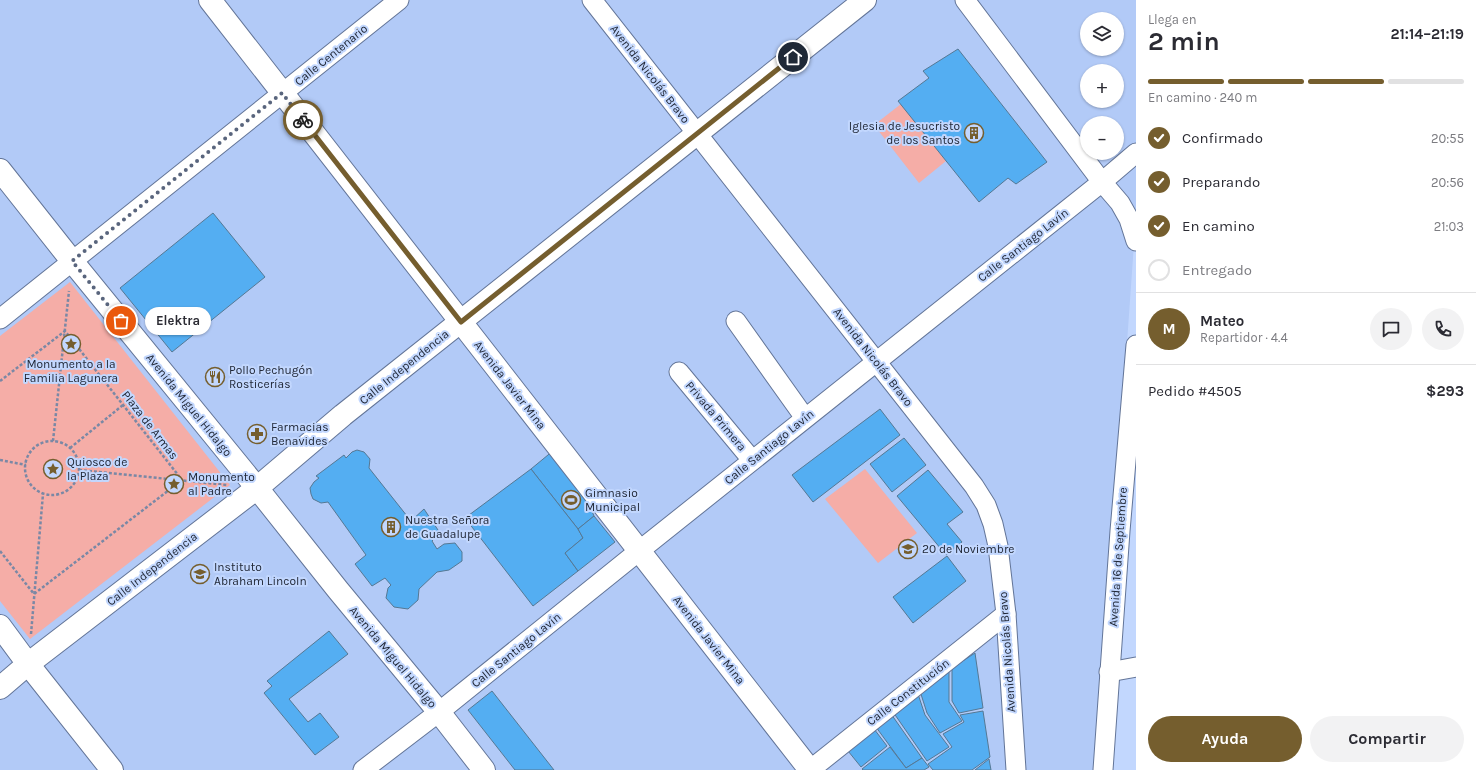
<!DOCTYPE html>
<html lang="es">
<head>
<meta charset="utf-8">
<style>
	body { margin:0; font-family:Karla,sans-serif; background:#f2f2f3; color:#2b2b33; height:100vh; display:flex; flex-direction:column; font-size:15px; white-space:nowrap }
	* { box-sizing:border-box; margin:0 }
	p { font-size:13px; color:#7c7c81 }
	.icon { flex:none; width:22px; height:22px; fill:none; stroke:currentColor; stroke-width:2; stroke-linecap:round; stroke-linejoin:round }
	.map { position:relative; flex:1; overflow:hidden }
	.panel { display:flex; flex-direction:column; background:#fff; width:340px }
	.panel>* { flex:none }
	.fabs { position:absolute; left:1080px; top:12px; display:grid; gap:8px }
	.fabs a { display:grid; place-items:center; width:44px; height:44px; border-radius:50%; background:#fff; box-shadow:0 1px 3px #0004; font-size:20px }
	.pin { position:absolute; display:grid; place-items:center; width:34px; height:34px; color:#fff; margin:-17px; border:2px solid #fff; border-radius:50%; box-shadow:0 1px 4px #0007 }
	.courier { position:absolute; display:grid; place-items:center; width:40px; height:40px; margin:-20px; border:3px solid #755e2e; border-radius:50%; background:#fff; color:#222; box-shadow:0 1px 5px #0007 }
	.bubble { position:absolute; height:28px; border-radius:14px; background:#fff; box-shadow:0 1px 3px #0004; font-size:13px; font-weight:700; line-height:28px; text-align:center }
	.head em { font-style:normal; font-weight:700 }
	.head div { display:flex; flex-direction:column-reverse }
	.head { display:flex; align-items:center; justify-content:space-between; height:68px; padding:0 12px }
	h1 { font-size:26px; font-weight:700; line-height:30px }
	.bar { display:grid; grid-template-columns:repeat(4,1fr); gap:6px 4px; align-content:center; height:48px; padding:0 12px }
	.bar i { height:5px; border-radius:3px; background:#e1e1e2 }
	.bar .selected { background:#755e2e }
	.bar p { grid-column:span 4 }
	.line { display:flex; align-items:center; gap:10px; padding:0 12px; border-top:1px solid #e1e1e2 }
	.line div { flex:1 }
	.round { display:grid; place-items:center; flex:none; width:42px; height:42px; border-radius:21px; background:#f2f2f3 }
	ol { padding:0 12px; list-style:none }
	li { display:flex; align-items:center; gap:12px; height:44px }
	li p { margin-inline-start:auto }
	li .icon { padding:4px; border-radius:50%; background:#755e2e; color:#fff; stroke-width:4 }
	li:last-child { color:#7c7c81 }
	li i { width:22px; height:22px; border:2px solid #e1e1e2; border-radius:50% }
	.button { display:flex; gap:8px; margin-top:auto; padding:8px 12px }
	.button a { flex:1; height:46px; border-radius:24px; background:#755e2e; color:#fff; font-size:16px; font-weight:700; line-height:46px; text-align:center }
	.button a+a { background:#f2f2f3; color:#2b2b33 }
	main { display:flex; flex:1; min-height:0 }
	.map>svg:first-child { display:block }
	.built { fill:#b2caf7; fill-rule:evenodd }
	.green { fill:#f5ada7 }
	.building { fill:#54aef2; stroke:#557894 }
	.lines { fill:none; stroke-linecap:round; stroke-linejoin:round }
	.street-casing { stroke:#637598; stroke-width:21 }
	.secondary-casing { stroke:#637598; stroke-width:24 }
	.primary-casing { stroke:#637598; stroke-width:24 }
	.path { stroke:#7a88a5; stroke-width:2.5; stroke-dasharray:3 2; stroke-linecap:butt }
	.street { stroke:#fff; stroke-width:19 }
	.secondary { stroke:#fff; stroke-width:22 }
	.primary { stroke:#fff; stroke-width:22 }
	.done { stroke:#59657d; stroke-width:4; stroke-dasharray:0 7.2 }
	.route { stroke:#755e2e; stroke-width:5 }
	.labels { text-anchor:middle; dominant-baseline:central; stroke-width:4; stroke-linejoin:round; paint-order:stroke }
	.street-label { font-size:12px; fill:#212837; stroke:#c2d7fe }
	.poi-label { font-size:12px; fill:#212837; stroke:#c2d7fe; text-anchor:start }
</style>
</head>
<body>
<main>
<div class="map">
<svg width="1136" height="770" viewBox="0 0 1136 770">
	<rect width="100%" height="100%" fill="#c2d7fe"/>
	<!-- built -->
	<path class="built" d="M0,0H1136V215L1097,770H0ZM1087,19H1117V49H1087ZM1087,71H1117V101H1087ZM1087,123H1117V153H1087Z"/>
	<!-- green -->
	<g class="green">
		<path d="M901,104L946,161L919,183L874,125Z"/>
		<path d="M70,282L230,485L30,639L0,601V336Z"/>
		<path d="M865,469L917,533L878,563L825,499Z"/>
	</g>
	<!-- building -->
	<g class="building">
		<path d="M958,49L1047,162L1016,184L1008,178L979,202L898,101L929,78L923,71Z"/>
		<path d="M213,213L265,277L172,352L120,288Z"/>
		<path d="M880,409L900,435L813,502L792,475Z"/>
		<path d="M904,438L926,465L892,492L870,464Z"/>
		<path d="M357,450L364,452L370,459L369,468L411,521L424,509L440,533L432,541L437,549L444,544L455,543L462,552V561L449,570L437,572L419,589L418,600L408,609L394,607L386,598L388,588L391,585L385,578L372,586L355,564L366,555L328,502L321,503L313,499L311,494L310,488L314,482L319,478L316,476L344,455L346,458L352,452Z"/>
		<path d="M554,450L577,476L594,516L578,529L531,469Z"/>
		<path d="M531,469L578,529L583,538L565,553L578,571L533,606L465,518Z"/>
		<path d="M928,470L963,512L947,524L962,542L946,555L897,496Z"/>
		<path d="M594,516L615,542L578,571L565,553L583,538L578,529Z"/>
		<path d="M947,556L966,581L913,623L893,597Z"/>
		<path d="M329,631L348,654L289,699L308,722L320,713L339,737L315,755L264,693L272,686L267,681Z"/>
		<path d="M975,653L983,708L959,713L952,701V668Z"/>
		<path d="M949,667V702L962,721L940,733L927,713L919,688Z"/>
		<path d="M492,691L554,770H515L468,710Z"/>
		<path d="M917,691L925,715L949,747L927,761L891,709Z"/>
		<path d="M889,711L922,758L906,768L873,723Z"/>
		<path d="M983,711L990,757L972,770H933L928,764L952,747L943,734L964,722L960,715Z"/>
		<path d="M871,725L887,746L861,767L844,746Z"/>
		<path d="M890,747L906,768L922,758L929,767L924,770H863L862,769Z"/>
		<path d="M989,759L991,770H975Z"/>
	</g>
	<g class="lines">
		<!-- street casing -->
		<g class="street-casing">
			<g id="street">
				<path d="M592,0L974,486L986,505L993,524L998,546L1006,614L1016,770"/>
				<path d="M965,0L1102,182L1120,203L1129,219L1136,241"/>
				<path d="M0,319L399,0"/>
				<path d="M736,321L805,418"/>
				<path d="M679,372L752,460"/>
				<path d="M1109,672L1136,667"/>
				<path d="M363,770L439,712L639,551L1102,182L1136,153"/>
				<path d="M810,770L1006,614"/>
				<path d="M1103,770L1120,531L1136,345"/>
			</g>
		</g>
		<!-- secondary casing -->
		<g class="secondary-casing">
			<g id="secondary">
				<path d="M0,626L28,664L112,770"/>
				<path d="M0,688L28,664L257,488L343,415L865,0"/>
			</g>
		</g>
		<!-- primary casing -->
		<g class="primary-casing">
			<g id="primary">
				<path d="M210,0L810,770"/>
				<path d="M0,170L72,261L257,488L338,590L439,712L484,770"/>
			</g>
		</g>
		<!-- path -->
		<g class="path">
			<path d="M0,381L65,331L182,480L34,594L0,551"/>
			<path d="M53,441L69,291"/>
			<circle cx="52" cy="468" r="27"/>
			<path d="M70,448L123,405"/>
			<path d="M0,460L26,465"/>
			<path d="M79,470L227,485"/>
			<path d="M31,634L43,494"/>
		</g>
		<!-- street -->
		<use href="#street" class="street"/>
		<!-- secondary -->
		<use href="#secondary" class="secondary"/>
		<!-- primary -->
		<use href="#primary" class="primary"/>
	</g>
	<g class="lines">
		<!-- done -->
		<path class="done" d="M121,321L72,261L282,93L303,120"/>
		<!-- route -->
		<path class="route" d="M303,120L461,322L793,57"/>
	</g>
	<!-- icons -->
	<defs>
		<g id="building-ring" transform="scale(1)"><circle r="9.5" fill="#c2d7fe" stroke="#755e2e" stroke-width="1.5"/><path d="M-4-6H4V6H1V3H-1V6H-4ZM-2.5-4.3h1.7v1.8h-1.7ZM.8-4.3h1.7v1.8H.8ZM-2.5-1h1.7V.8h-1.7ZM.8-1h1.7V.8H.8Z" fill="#755e2e"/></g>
		<g id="sight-ring" transform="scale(1)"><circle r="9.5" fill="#c2d7fe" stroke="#755e2e" stroke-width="1.5"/><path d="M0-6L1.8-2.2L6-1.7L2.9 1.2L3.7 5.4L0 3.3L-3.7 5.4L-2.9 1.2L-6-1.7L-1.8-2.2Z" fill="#755e2e"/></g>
		<g id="restaurant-ring" transform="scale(1)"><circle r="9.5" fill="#c2d7fe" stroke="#755e2e" stroke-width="1.5"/><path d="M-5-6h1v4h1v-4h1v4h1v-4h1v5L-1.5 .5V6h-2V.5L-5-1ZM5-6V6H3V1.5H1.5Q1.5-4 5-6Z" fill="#755e2e"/></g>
		<g id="pharmacy-ring" transform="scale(1)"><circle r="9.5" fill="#c2d7fe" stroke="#755e2e" stroke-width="1.5"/><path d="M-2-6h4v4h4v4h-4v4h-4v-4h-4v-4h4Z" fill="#755e2e"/></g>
		<g id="stadium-ring" transform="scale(1)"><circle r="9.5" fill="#c2d7fe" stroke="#755e2e" stroke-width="1.5"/><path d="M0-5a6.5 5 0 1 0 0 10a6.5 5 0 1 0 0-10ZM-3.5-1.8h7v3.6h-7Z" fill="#755e2e"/></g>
		<g id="school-ring" transform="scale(1)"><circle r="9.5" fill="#c2d7fe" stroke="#755e2e" stroke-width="1.5"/><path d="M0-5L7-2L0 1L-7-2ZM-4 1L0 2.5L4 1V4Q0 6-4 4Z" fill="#755e2e"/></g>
	</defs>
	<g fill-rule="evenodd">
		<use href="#building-ring" x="974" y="133"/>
		<use href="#sight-ring" x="71" y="344"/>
		<use href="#restaurant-ring" x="215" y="377"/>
		<use href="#pharmacy-ring" x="257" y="434"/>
		<use href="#sight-ring" x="53" y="469"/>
		<use href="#sight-ring" x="174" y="484"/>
		<use href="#stadium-ring" x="571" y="500"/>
		<use href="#building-ring" x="391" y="527"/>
		<use href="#school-ring" x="908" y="549"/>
		<use href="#school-ring" x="200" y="574"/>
	</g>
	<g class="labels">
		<!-- street labels -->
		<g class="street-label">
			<text transform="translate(331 55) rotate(-39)">Calle Centenario</text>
			<text transform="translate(650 74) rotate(52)">Avenida Nicolás Bravo</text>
			<text transform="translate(1023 245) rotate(-38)">Calle Santiago Lavín</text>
			<text transform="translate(873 357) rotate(52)">Avenida Nicolás Bravo</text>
			<text transform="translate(404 367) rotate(-39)">Calle Independencia</text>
			<text transform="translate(510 385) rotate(52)">Avenida Javier Mina</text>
			<text transform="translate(189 405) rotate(51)">Avenida Miguel Hidalgo</text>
			<text transform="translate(716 416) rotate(50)">Privada Primera</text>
			<text transform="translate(150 425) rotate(52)">Plaza de Armas</text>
			<text transform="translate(769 447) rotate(-39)">Calle Santiago Lavín</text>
			<text transform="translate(1118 557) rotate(-86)">Avenida 16 de Septiembre</text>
			<text transform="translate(152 569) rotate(-38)">Calle Independencia</text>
			<text transform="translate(709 640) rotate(52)">Avenida Javier Mina</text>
			<text transform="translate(516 650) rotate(-39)">Calle Santiago Lavín</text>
			<text transform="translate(1007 652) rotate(-94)">Avenida Nicolás Bravo</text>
			<text transform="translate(393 657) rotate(50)">Avenida Miguel Hidalgo</text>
			<text transform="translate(908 692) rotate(-38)">Calle Constitución</text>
		</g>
		<!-- poi labels -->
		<g class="poi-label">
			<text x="960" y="126" text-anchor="end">Iglesia de Jesucristo<tspan x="960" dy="14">de los Santos</tspan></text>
			<text x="71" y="364" text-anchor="middle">Monumento a la<tspan x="71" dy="14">Familia Lagunera</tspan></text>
			<text x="229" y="370">Pollo Pechugón<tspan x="229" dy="14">Rosticerías</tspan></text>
			<text x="271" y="427">Farmacias<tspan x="271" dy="14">Benavides</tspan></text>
			<text x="67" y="462">Quiosco de<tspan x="67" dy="14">la Plaza</tspan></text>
			<text x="188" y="477">Monumento<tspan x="188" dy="14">al Padre</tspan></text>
			<text x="585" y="493">Gimnasio<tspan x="585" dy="14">Municipal</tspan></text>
			<text x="405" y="520">Nuestra Señora<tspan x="405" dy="14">de Guadalupe</tspan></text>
			<text x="922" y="549">20 de Noviembre</text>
			<text x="214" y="567">Instituto<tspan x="214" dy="14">Abraham Lincoln</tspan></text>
		</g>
	</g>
</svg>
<div class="fabs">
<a><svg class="icon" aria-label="layers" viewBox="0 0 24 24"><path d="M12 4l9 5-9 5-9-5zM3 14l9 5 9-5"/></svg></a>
<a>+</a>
<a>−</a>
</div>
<div class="pin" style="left:121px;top:321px;background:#ea580c"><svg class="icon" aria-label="bag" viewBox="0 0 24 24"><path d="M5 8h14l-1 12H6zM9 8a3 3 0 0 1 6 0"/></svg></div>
<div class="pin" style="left:793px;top:57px;background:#1f2937"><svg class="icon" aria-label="home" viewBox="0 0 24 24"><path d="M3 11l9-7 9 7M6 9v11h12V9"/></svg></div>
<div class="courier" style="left:303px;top:120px"><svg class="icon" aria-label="bike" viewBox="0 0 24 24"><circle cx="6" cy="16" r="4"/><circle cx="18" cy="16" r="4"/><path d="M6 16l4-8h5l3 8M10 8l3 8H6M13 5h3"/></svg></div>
<div class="bubble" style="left:145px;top:307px;width:66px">Elektra</div>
</div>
<section class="panel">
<div class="head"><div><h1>2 min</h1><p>Llega en</p></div><em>21:14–21:19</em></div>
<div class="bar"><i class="selected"></i><i class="selected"></i><i class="selected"></i><i></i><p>En camino · 240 m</p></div>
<ol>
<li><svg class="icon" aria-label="check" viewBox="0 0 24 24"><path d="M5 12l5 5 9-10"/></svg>Confirmado<p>20:55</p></li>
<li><svg class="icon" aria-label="check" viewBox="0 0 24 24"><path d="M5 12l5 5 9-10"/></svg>Preparando<p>20:56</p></li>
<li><svg class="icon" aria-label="check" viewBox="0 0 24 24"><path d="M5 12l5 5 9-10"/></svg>En camino<p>21:03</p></li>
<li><i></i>Entregado</li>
</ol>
<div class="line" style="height:72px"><b class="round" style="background:#755e2e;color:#fff">M</b><div><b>Mateo</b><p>Repartidor · 4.4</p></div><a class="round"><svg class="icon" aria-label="chat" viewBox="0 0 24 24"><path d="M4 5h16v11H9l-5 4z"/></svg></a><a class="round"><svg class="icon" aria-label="phone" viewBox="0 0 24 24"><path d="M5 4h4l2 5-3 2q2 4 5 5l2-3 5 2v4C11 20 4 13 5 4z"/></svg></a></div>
<div class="line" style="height:52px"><div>Pedido #4505</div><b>$293</b></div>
<div class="button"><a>Ayuda</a><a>Compartir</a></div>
</section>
</main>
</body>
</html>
